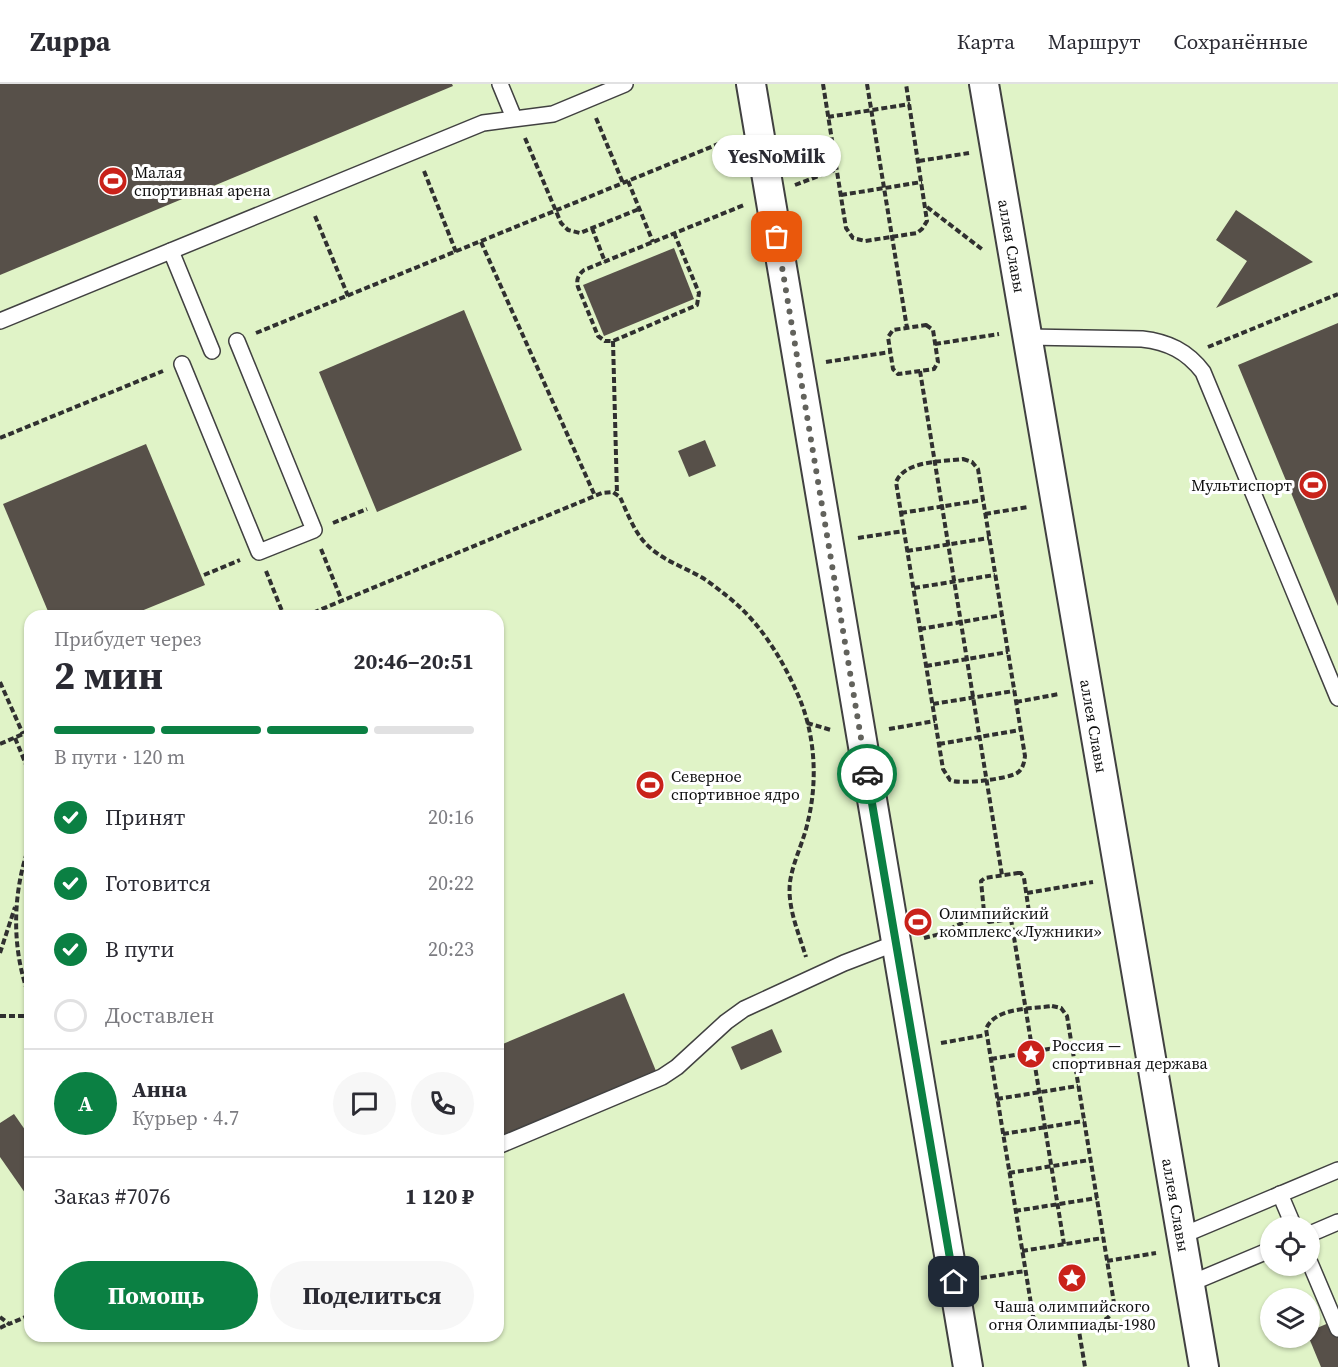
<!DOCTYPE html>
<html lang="ru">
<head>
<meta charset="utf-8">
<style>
	body { margin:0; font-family:"Source Serif 4",serif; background:#f7f7f7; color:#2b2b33; height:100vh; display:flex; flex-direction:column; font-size:22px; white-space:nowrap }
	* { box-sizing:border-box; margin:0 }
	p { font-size:20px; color:#7c7c81 }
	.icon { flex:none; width:33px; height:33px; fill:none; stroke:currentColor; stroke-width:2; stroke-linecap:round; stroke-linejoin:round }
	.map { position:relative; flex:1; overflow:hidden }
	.drawer { position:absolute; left:24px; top:526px; width:480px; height:732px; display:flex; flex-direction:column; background:#fff; border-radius:18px; box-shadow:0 2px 4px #0004 }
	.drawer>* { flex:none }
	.controls { position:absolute; left:1260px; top:1132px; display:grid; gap:12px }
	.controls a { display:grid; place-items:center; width:60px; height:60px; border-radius:50%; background:#fff; box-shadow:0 2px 4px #0004; font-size:30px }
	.pin { position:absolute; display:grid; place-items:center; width:51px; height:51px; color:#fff; margin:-26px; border-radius:12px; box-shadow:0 3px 9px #0006 }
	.courier { position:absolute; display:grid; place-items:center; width:60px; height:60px; margin:-30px; border:4px solid #0b8043; border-radius:50%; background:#fff; color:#222; box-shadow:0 2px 8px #0007 }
	.bubble { position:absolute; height:42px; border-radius:21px; background:#fff; box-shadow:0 2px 4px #0004; font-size:20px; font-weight:700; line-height:42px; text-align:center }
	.head em { font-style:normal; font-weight:700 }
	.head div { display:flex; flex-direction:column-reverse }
	.head { display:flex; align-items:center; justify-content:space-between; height:102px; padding:0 30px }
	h1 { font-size:39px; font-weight:700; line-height:45px }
	.bar { display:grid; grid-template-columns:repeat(4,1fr); gap:9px 6px; align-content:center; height:72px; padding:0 30px }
	.bar i { height:8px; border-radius:4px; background:#e1e1e2 }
	.bar .selected { background:#0b8043 }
	.bar p { grid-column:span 4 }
	.line { display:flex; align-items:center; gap:15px; padding:0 30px; border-top:2px solid #e1e1e2 }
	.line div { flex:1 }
	.round { display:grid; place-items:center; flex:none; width:63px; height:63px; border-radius:32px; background:#f7f7f7 }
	ol { padding:0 30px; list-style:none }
	li { display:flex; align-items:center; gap:18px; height:66px }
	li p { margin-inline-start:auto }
	li .icon { padding:6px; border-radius:50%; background:#0b8043; color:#fff; stroke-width:4 }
	li:last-child { color:#7c7c81 }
	li i { width:33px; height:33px; border:3px solid #e1e1e2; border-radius:50% }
	.primary-button { display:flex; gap:12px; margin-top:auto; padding:12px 30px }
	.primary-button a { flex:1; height:69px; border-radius:36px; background:#0b8043; color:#fff; font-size:24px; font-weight:700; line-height:69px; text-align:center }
	.primary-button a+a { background:#f7f7f7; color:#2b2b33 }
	header { display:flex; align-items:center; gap:36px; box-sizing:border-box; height:84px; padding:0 30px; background:#fff; border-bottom:2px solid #e1e1e2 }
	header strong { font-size:28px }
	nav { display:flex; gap:33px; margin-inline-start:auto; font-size:21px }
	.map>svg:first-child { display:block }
	.pitch { fill:#e0f3c7; fill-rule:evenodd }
	.building { fill:#575049 }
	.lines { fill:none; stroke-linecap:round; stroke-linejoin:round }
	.service-casing { stroke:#414141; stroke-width:18 }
	.minor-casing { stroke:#414141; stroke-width:32 }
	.path { stroke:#303030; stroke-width:4; stroke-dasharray:6 3; stroke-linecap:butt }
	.service { stroke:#fff; stroke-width:15 }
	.minor { stroke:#fff; stroke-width:28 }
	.done { stroke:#62625c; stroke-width:6; stroke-dasharray:0 10.8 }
	.route { stroke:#0b8043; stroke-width:8 }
	.labels { text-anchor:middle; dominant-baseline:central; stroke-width:6; stroke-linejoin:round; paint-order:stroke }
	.poi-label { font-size:16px; fill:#0e0e0e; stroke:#fff; text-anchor:start }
	.street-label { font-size:16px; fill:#0e0e0e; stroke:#fff }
</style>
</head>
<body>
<header>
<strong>Zuppa</strong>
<nav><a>Карта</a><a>Маршрут</a><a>Сохранённые</a></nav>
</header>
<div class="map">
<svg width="1338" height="1283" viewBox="0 0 1338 1283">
	<rect width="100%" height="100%" fill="#fffdee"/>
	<!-- pitch -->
	<path class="pitch" d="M0,0H1338V1283H0ZM30,532H498V1252H30ZM1270,1143H1310V1182H1270ZM1270,1215H1310V1254H1270Z"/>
	<!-- building -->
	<g class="building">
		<path d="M0,0H452L453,2L0,191Z"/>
		<path d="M1236,126L1313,178L1216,224L1247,177L1216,156Z"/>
		<path d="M674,164L694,215L604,252L583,201Z"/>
		<path d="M464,226L522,366L377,428L319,288Z"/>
		<path d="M1338,239V522L1238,281Z"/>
		<path d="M705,356L716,382L689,393L678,367Z"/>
		<path d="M146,360L205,501L129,532H50L3,420Z"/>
		<path d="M624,909L656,987L498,1053V962Z"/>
		<path d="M772,945L782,968L741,986L731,963Z"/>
		<path d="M14,1030L30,1053V1116L0,1073V1039Z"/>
		<path d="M1338,1235V1283H1321L1309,1254L1310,1247Z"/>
	</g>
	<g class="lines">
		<!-- service casing -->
		<g class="service-casing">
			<g id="service">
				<path d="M500,0L514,34"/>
				<path d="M171,167L212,267"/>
				<path d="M0,237L483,39L553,30L625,0"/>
				<path d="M1027,253L1142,255C1168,258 1187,267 1203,288L1338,614"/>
				<path d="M182,280L259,468L314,446L237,257"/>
				<path d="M498,1062L662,993L677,983L726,938L744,925L844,879L896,859"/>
				<path d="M1280,1110L1294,1143"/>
				<path d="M1310,1150L1338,1138"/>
				<path d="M1181,1152L1338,1086"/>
				<path d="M1310,1179L1338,1245"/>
				<path d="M1189,1200L1270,1166"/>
			</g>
		</g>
		<!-- minor casing -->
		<g class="minor-casing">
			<g id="minor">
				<path d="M751,0L968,1283"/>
				<path d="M984,0L1204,1283"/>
			</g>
		</g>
		<!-- path -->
		<g class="path">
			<path d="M823,0L846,144L853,154L865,157L917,149L922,145L927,137L906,0"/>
			<path d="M867,0L907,244"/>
			<path d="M828,33L910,20"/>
			<path d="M596,34L623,99"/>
			<path d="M525,54L561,139L568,146L580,149L639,125"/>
			<path d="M919,77L969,69"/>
			<path d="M424,87L456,168"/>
			<path d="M628,97L653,158"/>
			<path d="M795,101L837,85"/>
			<path d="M841,111L922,98"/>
			<path d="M927,123L983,166"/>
			<path d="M315,132L348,212"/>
			<path d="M592,144L605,178"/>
			<path d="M674,149L699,209L697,221L613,257H605L598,252L578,203C576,196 578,191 584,186L744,121"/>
			<path d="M481,158L595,412"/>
			<path d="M926,241L933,246L938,278L934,285L898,290L893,285L888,253L893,246Z"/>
			<path d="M256,249L733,54"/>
			<path d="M613,257L617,410"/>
			<path d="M935,260L999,250"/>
			<path d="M1208,263L1338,210"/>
			<path d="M826,278L890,268"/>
			<path d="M920,287L1002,791"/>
			<path d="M0,354L163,287"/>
			<path d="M963,375L972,378L978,385L1025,672C1024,679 1023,685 1017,689C1007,695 960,701 950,696L943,685L896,398C905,376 942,378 963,375Z"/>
			<path d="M901,429L983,416"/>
			<path d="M985,430L1028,423"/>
			<path d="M333,439L367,425"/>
			<path d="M858,454L904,447"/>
			<path d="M321,465L342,517"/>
			<path d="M907,467L989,454"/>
			<path d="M266,487L284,532"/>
			<path d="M204,491L240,476"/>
			<path d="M914,504L995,491"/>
			<path d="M305,532L602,409L613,408L620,413C626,426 632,442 641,454C656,474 680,481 701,493C710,498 719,506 727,512C759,537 782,574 798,611C815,649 818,696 808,737C804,757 793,777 790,798C787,823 799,850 806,873"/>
			<path d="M920,545L1002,531"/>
			<path d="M926,582L1008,568"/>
			<path d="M0,598L23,650"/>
			<path d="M1016,618L1059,610"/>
			<path d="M933,620L1014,607"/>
			<path d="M807,639L831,646"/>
			<path d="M889,645L935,637"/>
			<path d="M15,654L30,690"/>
			<path d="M0,660L30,647"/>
			<path d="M939,660L1020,646"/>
			<path d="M30,760C12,808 11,866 30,914"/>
			<path d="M1018,789H1021L1024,794L1029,828L1025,833L989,838L984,828L981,797L985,794Z"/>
			<path d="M1027,809L1093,798"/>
			<path d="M1011,835L1064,1160"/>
			<path d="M924,854L940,850L984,828"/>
			<path d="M0,869L15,823"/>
			<path d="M1052,922L1061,924L1067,932L1114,1219C1113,1225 1112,1231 1106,1235C1096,1241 1049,1248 1039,1243L1033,1232L986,945C995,923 1031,925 1052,922Z"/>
			<path d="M0,932H30"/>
			<path d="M941,959L986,951"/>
			<path d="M991,975L1072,961"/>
			<path d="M1076,986L1122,978"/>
			<path d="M997,1015L1078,1002"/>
			<path d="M1003,1050L1084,1037"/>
			<path d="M1009,1089L1090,1076"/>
			<path d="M1015,1127L1097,1114"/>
			<path d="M1022,1167L1103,1154"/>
			<path d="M1107,1177L1156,1169"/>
			<path d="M981,1194L1025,1187"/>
			<path d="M0,1233L9,1240L30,1231"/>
			<path d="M1078,1241L1085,1283"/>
			<path d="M0,1244L8,1240"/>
		</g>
		<!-- service -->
		<use href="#service" class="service"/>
		<!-- minor -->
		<use href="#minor" class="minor"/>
	</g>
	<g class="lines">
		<!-- done -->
		<path class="done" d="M777,153L867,690"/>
		<!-- route -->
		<path class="route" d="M867,690L954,1198"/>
	</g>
	<!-- icons -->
	<defs>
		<g id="stadium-disc" transform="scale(1.5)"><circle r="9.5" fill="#c9221a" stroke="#fff"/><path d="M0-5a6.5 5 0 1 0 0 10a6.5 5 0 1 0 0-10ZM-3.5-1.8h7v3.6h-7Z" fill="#fff"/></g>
		<g id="sight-disc" transform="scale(1.5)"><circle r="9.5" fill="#c9221a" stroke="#fff"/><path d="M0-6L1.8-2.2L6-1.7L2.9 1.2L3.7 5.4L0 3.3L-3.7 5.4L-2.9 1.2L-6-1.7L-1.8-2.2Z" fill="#fff"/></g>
	</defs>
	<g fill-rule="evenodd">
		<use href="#stadium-disc" x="113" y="97"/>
		<use href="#stadium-disc" x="1313" y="401"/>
		<use href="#stadium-disc" x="650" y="701"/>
		<use href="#stadium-disc" x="918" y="838"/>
		<use href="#sight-disc" x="1031" y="970"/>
		<use href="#sight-disc" x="1072" y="1194"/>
	</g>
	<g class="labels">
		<!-- poi labels -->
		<g class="poi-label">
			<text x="134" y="88">Малая<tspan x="134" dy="18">спортивная арена</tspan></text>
			<text x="1292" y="401" text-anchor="end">Мультиспорт</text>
			<text x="671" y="692">Северное<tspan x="671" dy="18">спортивное ядро</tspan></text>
			<text x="939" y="829">Олимпийский<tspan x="939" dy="18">комплекс «Лужники»</tspan></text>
			<text x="1052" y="961">Россия —<tspan x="1052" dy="18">спортивная держава</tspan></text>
			<text x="1072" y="1222" text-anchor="middle">Чаша олимпийского<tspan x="1072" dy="18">огня Олимпиады-1980</tspan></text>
		</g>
		<!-- street labels -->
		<g class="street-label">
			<text transform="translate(1012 162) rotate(80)">аллея Славы</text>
			<text transform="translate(1094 642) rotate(80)">аллея Славы</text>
			<text transform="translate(1176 1121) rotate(80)">аллея Славы</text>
		</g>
	</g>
</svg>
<div class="controls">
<a><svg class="icon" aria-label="locate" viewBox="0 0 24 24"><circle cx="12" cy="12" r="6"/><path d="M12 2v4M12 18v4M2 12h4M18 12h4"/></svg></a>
<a><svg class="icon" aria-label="layers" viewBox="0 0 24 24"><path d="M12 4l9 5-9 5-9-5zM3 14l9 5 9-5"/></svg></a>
</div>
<div class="pin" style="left:777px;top:153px;background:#ea580c"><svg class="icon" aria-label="bag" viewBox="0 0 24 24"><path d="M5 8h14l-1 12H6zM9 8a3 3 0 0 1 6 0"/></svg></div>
<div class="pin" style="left:954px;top:1198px;background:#1f2937"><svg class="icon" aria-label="home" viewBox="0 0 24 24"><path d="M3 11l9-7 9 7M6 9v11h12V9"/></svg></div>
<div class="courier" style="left:867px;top:690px"><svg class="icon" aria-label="car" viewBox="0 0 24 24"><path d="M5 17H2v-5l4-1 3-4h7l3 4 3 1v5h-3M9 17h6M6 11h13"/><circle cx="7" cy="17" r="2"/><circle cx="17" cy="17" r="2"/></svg></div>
<div class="bubble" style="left:712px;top:51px;width:129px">YesNoMilk</div>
<section class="drawer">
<div class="head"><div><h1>2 мин</h1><p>Прибудет через</p></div><em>20:46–20:51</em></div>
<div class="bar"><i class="selected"></i><i class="selected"></i><i class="selected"></i><i></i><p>В пути · 120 m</p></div>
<ol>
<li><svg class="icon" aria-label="check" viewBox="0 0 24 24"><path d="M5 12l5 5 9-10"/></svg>Принят<p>20:16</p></li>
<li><svg class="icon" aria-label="check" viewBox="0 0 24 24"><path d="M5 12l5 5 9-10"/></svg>Готовится<p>20:22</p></li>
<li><svg class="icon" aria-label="check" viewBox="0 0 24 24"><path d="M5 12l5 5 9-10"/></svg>В пути<p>20:23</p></li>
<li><i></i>Доставлен</li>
</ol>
<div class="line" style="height:108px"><b class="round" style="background:#0b8043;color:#fff">А</b><div><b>Анна</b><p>Курьер · 4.7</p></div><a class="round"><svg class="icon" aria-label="chat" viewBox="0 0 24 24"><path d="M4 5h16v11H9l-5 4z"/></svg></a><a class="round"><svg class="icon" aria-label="phone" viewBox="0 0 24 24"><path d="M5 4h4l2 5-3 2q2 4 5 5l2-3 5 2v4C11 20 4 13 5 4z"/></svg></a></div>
<div class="line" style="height:78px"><div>Заказ #7076</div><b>1 120 ₽</b></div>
<div class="primary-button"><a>Помощь</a><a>Поделиться</a></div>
</section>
</div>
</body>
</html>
